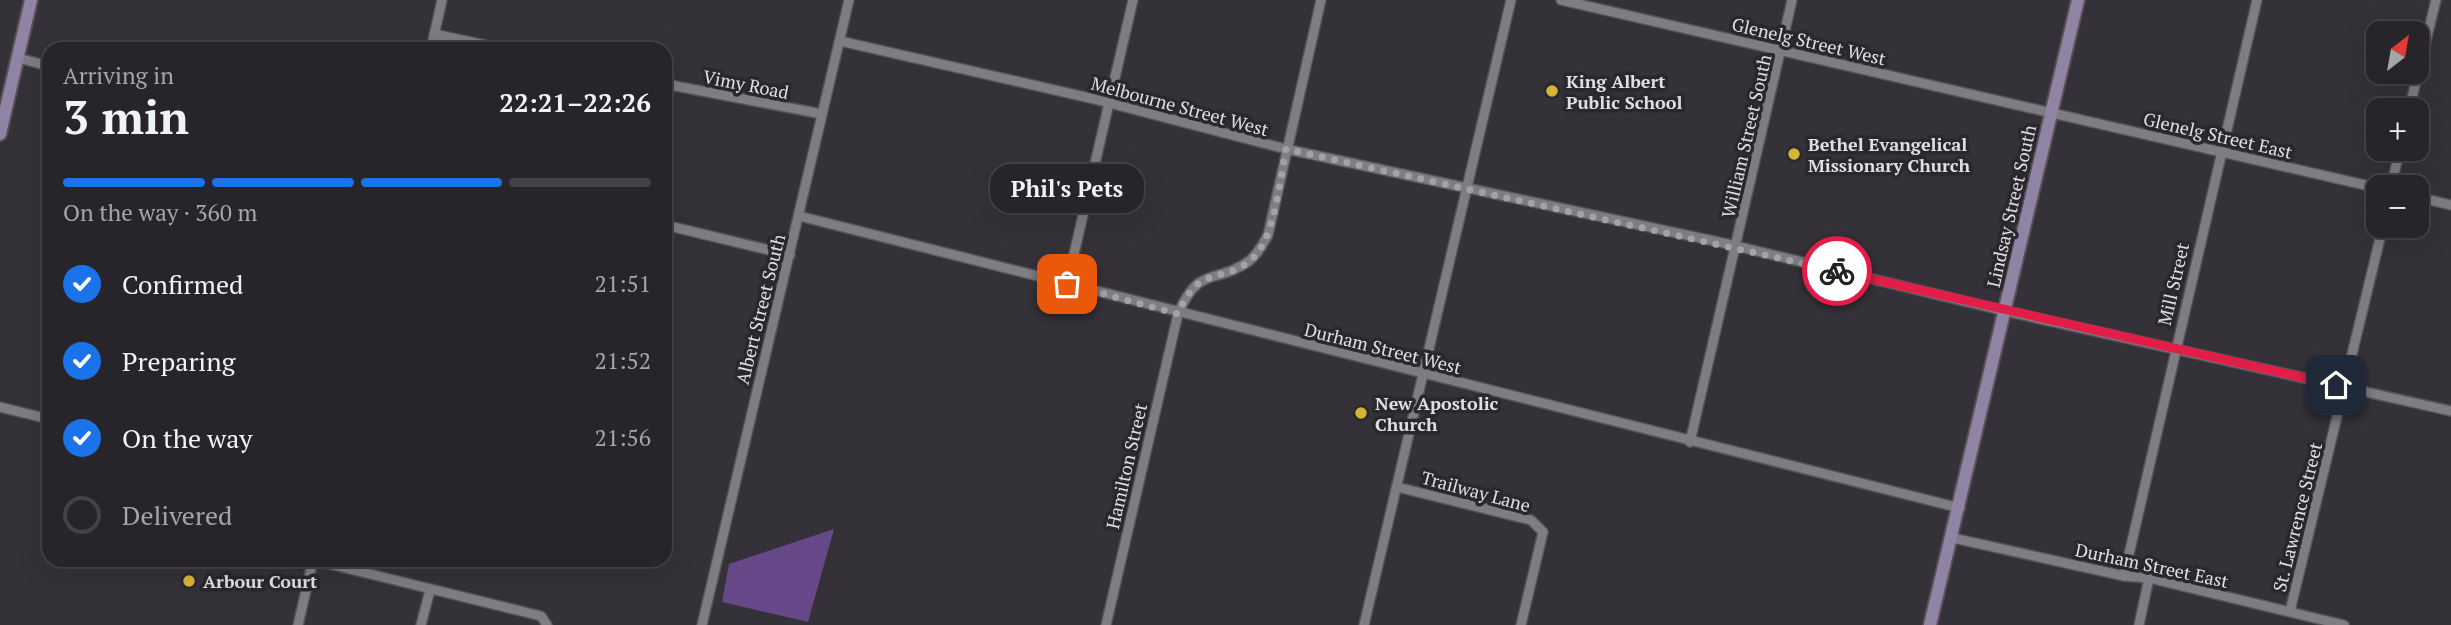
<!DOCTYPE html>
<html lang="en">
<head>
<meta charset="utf-8">
<style>
	body { margin:0; font-family:"PT Serif",serif; background:#2f2d32; color:#f1f3f6; height:100vh; display:flex; flex-direction:column; font-size:26px; white-space:nowrap }
	* { box-sizing:border-box; margin:0 }
	p { font-size:23px; color:#a4a5a8 }
	.icon { flex:none; width:38px; height:38px; fill:none; stroke:currentColor; stroke-width:2; stroke-linecap:round; stroke-linejoin:round }
	.map { position:relative; flex:1; overflow:hidden }
	.panel { position:absolute; left:42px; top:42px; width:630px; height:525px; display:flex; flex-direction:column; background:#27252a; border-radius:21px; box-shadow:0 7px 28px #0002,0 0 0 2px #434247 }
	.panel>* { flex:none }
	.needle { width:46px; rotate:31deg }
	.controls { position:absolute; left:2366px; top:21px; display:grid; gap:14px }
	.controls a { display:grid; place-items:center; width:63px; height:63px; border-radius:14px; background:#27252a; box-shadow:0 7px 28px #0002,0 0 0 2px #434247; font-size:35px }
	.pin { position:absolute; display:grid; place-items:center; width:60px; height:60px; color:#fff; margin:-30px; border-radius:14px; box-shadow:0 4px 10px #0006 }
	.courier { position:absolute; display:grid; place-items:center; width:70px; height:70px; margin:-35px; border:5px solid #e11d48; border-radius:50%; background:#fff; color:#222; box-shadow:0 2px 9px #0007 }
	.bubble { position:absolute; height:49px; border-radius:21px; background:#27252a; box-shadow:0 7px 28px #0002,0 0 0 2px #434247; font-size:23px; font-weight:700; line-height:49px; text-align:center }
	.summary em { font-style:normal; font-weight:700 }
	.summary div { display:flex; flex-direction:column-reverse }
	.summary { display:flex; align-items:center; justify-content:space-between; height:119px; padding:0 21px }
	h1 { font-size:46px; font-weight:700; line-height:52px }
	.bar { display:grid; grid-template-columns:repeat(4,1fr); gap:10px 7px; align-content:center; height:84px; padding:0 21px }
	.bar i { height:9px; border-radius:5px; background:#434247 }
	.bar .selected { background:#1a73e8 }
	.bar p { grid-column:span 4 }
	ol { padding:0 21px; list-style:none }
	li { display:flex; align-items:center; gap:21px; height:77px }
	li p { margin-inline-start:auto }
	li .icon { padding:7px; border-radius:50%; background:#1a73e8; color:#fff; stroke-width:4 }
	li:last-child { color:#a4a5a8 }
	li i { width:38px; height:38px; border:4px solid #434247; border-radius:50% }
	.map>svg:first-child { display:block }
	.green { fill:#67498a }
	.lines { fill:none; stroke-linecap:round; stroke-linejoin:round }
	.street-casing { stroke:#535056; stroke-width:12 }
	.secondary-casing { stroke:#535056; stroke-width:16 }
	.street { stroke:#7f7c84; stroke-width:9 }
	.secondary { stroke:#9183a3; stroke-width:12 }
	.done { stroke:#a4a2a7; stroke-width:7; stroke-dasharray:0 12.6 }
	.route { stroke:#e11d48; stroke-width:9 }
	.poi-dot { fill:#d6b534; stroke:#2a272e; stroke-width:2.5 }
	.labels { text-anchor:middle; dominant-baseline:central; stroke-width:7; stroke-linejoin:round; paint-order:stroke }
	.street-label { font-size:18px; fill:#e0dfe3; stroke:#2a272e }
	.poi-label { font-size:18px; font-weight:bold; fill:#e0dfe3; stroke:#2a272e; text-anchor:start }
</style>
</head>
<body>
<div class="map">
<svg width="2451" height="625" viewBox="0 0 2451 625">
	<rect width="100%" height="100%" fill="#343138"/>
	<!-- green -->
	<path class="green" d="M834,529L808,622L722,602L729,564Z"/>
	<g class="lines">
		<!-- street casing -->
		<g class="street-casing">
			<g id="street">
				<path d="M1561,0L2378,188"/>
				<path d="M434,34L504,49"/>
				<path d="M840,41L1094,99L1286,149L1728,244L2005,311L2451,411"/>
				<path d="M431,49L442,0"/>
				<path d="M18,58L49,66"/>
				<path d="M665,84L822,114"/>
				<path d="M2409,110L2436,0"/>
				<path d="M2391,187L2400,149"/>
				<path d="M2417,197L2451,205"/>
				<path d="M799,216L1960,508"/>
				<path d="M665,225L790,255"/>
				<path d="M1067,284L1133,0"/>
				<path d="M0,407L49,419"/>
				<path d="M1690,442L1792,0"/>
				<path d="M1397,487L1531,520L1543,532L1521,625"/>
				<path d="M1953,538L2124,576L2149,578L2344,625"/>
				<path d="M313,560L541,616L547,625"/>
				<path d="M2124,576L2257,0"/>
				<path d="M2290,611L2383,226"/>
				<path d="M298,625L313,560"/>
				<path d="M421,625L430,590"/>
				<path d="M702,625L849,0"/>
				<path d="M1106,625L1178,314C1199,264 1216,285 1249,261C1258,254 1263,244 1268,235L1321,0"/>
				<path d="M1364,625L1511,0"/>
				<path d="M2139,625L2149,578"/>
			</g>
		</g>
		<!-- secondary casing -->
		<g class="secondary-casing">
			<g id="secondary">
				<path d="M0,134L31,0"/>
				<path d="M1930,625L2078,0"/>
			</g>
		</g>
		<!-- street -->
		<use href="#street" class="street"/>
		<!-- secondary -->
		<use href="#secondary" class="secondary"/>
	</g>
	<g class="lines">
		<!-- done -->
		<path class="done" d="M1067,284L1178,314C1200,261 1223,286 1253,258C1275,237 1280,179 1286,149L1837,271"/>
		<!-- route -->
		<path class="route" d="M1837,271L2336,385"/>
	</g>
	<!-- markers -->
	<g class="poi-dot">
		<circle cx="1552" cy="91" r="7"/>
		<circle cx="1794" cy="154" r="7"/>
		<circle cx="1361" cy="413" r="7"/>
		<circle cx="189" cy="581" r="7"/>
	</g>
	<g class="labels">
		<!-- street labels -->
		<g class="street-label">
			<text transform="translate(1809 41) rotate(13)">Glenelg Street West</text>
			<text transform="translate(746 84) rotate(11)">Vimy Road</text>
			<text transform="translate(1180 106) rotate(15)">Melbourne Street West</text>
			<text transform="translate(2218 135) rotate(13)">Glenelg Street East</text>
			<text transform="translate(1746 136) rotate(-77)">William Street South</text>
			<text transform="translate(2011 206) rotate(-77)">Lindsay Street South</text>
			<text transform="translate(2173 284) rotate(-77)">Mill Street</text>
			<text transform="translate(760 309) rotate(-76)">Albert Street South</text>
			<text transform="translate(1383 348) rotate(14)">Durham Street West</text>
			<text transform="translate(1126 466) rotate(-77)">Hamilton Street</text>
			<text transform="translate(1476 491) rotate(15)">Trailway Lane</text>
			<text transform="translate(2297 517) rotate(-76)">St. Lawrence Street</text>
			<text transform="translate(2152 565) rotate(12)">Durham Street East</text>
		</g>
		<!-- poi labels -->
		<g class="poi-label">
			<text x="1566" y="81">King Albert<tspan x="1566" dy="21">Public School</tspan></text>
			<text x="1808" y="144">Bethel Evangelical<tspan x="1808" dy="21">Missionary Church</tspan></text>
			<text x="1375" y="403">New Apostolic<tspan x="1375" dy="21">Church</tspan></text>
			<text x="203" y="581">Arbour Court</text>
		</g>
	</g>
</svg>
<div class="controls">
<a><svg class="needle" viewBox="-14 -14 28 28"><path d="M0-13l5 13h-10z" fill="#e53935"/><path d="M0 13l5-13h-10z" fill="#a4a5a8"/></svg></a>
<a>+</a>
<a>−</a>
</div>
<div class="pin" style="left:1067px;top:284px;background:#ea580c"><svg class="icon" aria-label="bag" viewBox="0 0 24 24"><path d="M5 8h14l-1 12H6zM9 8a3 3 0 0 1 6 0"/></svg></div>
<div class="pin" style="left:2336px;top:385px;background:#1f2937"><svg class="icon" aria-label="home" viewBox="0 0 24 24"><path d="M3 11l9-7 9 7M6 9v11h12V9"/></svg></div>
<div class="courier" style="left:1837px;top:271px"><svg class="icon" aria-label="bike" viewBox="0 0 24 24"><circle cx="6" cy="16" r="4"/><circle cx="18" cy="16" r="4"/><path d="M6 16l4-8h5l3 8M10 8l3 8H6M13 5h3"/></svg></div>
<div class="bubble" style="left:990px;top:164px;width:154px">Phil's Pets</div>
<section class="panel">
<div class="summary"><div><h1>3 min</h1><p>Arriving in</p></div><em>22:21–22:26</em></div>
<div class="bar"><i class="selected"></i><i class="selected"></i><i class="selected"></i><i></i><p>On the way · 360 m</p></div>
<ol>
<li><svg class="icon" aria-label="check" viewBox="0 0 24 24"><path d="M5 12l5 5 9-10"/></svg>Confirmed<p>21:51</p></li>
<li><svg class="icon" aria-label="check" viewBox="0 0 24 24"><path d="M5 12l5 5 9-10"/></svg>Preparing<p>21:52</p></li>
<li><svg class="icon" aria-label="check" viewBox="0 0 24 24"><path d="M5 12l5 5 9-10"/></svg>On the way<p>21:56</p></li>
<li><i></i>Delivered</li>
</ol>
</section>
</div>
</body>
</html>
